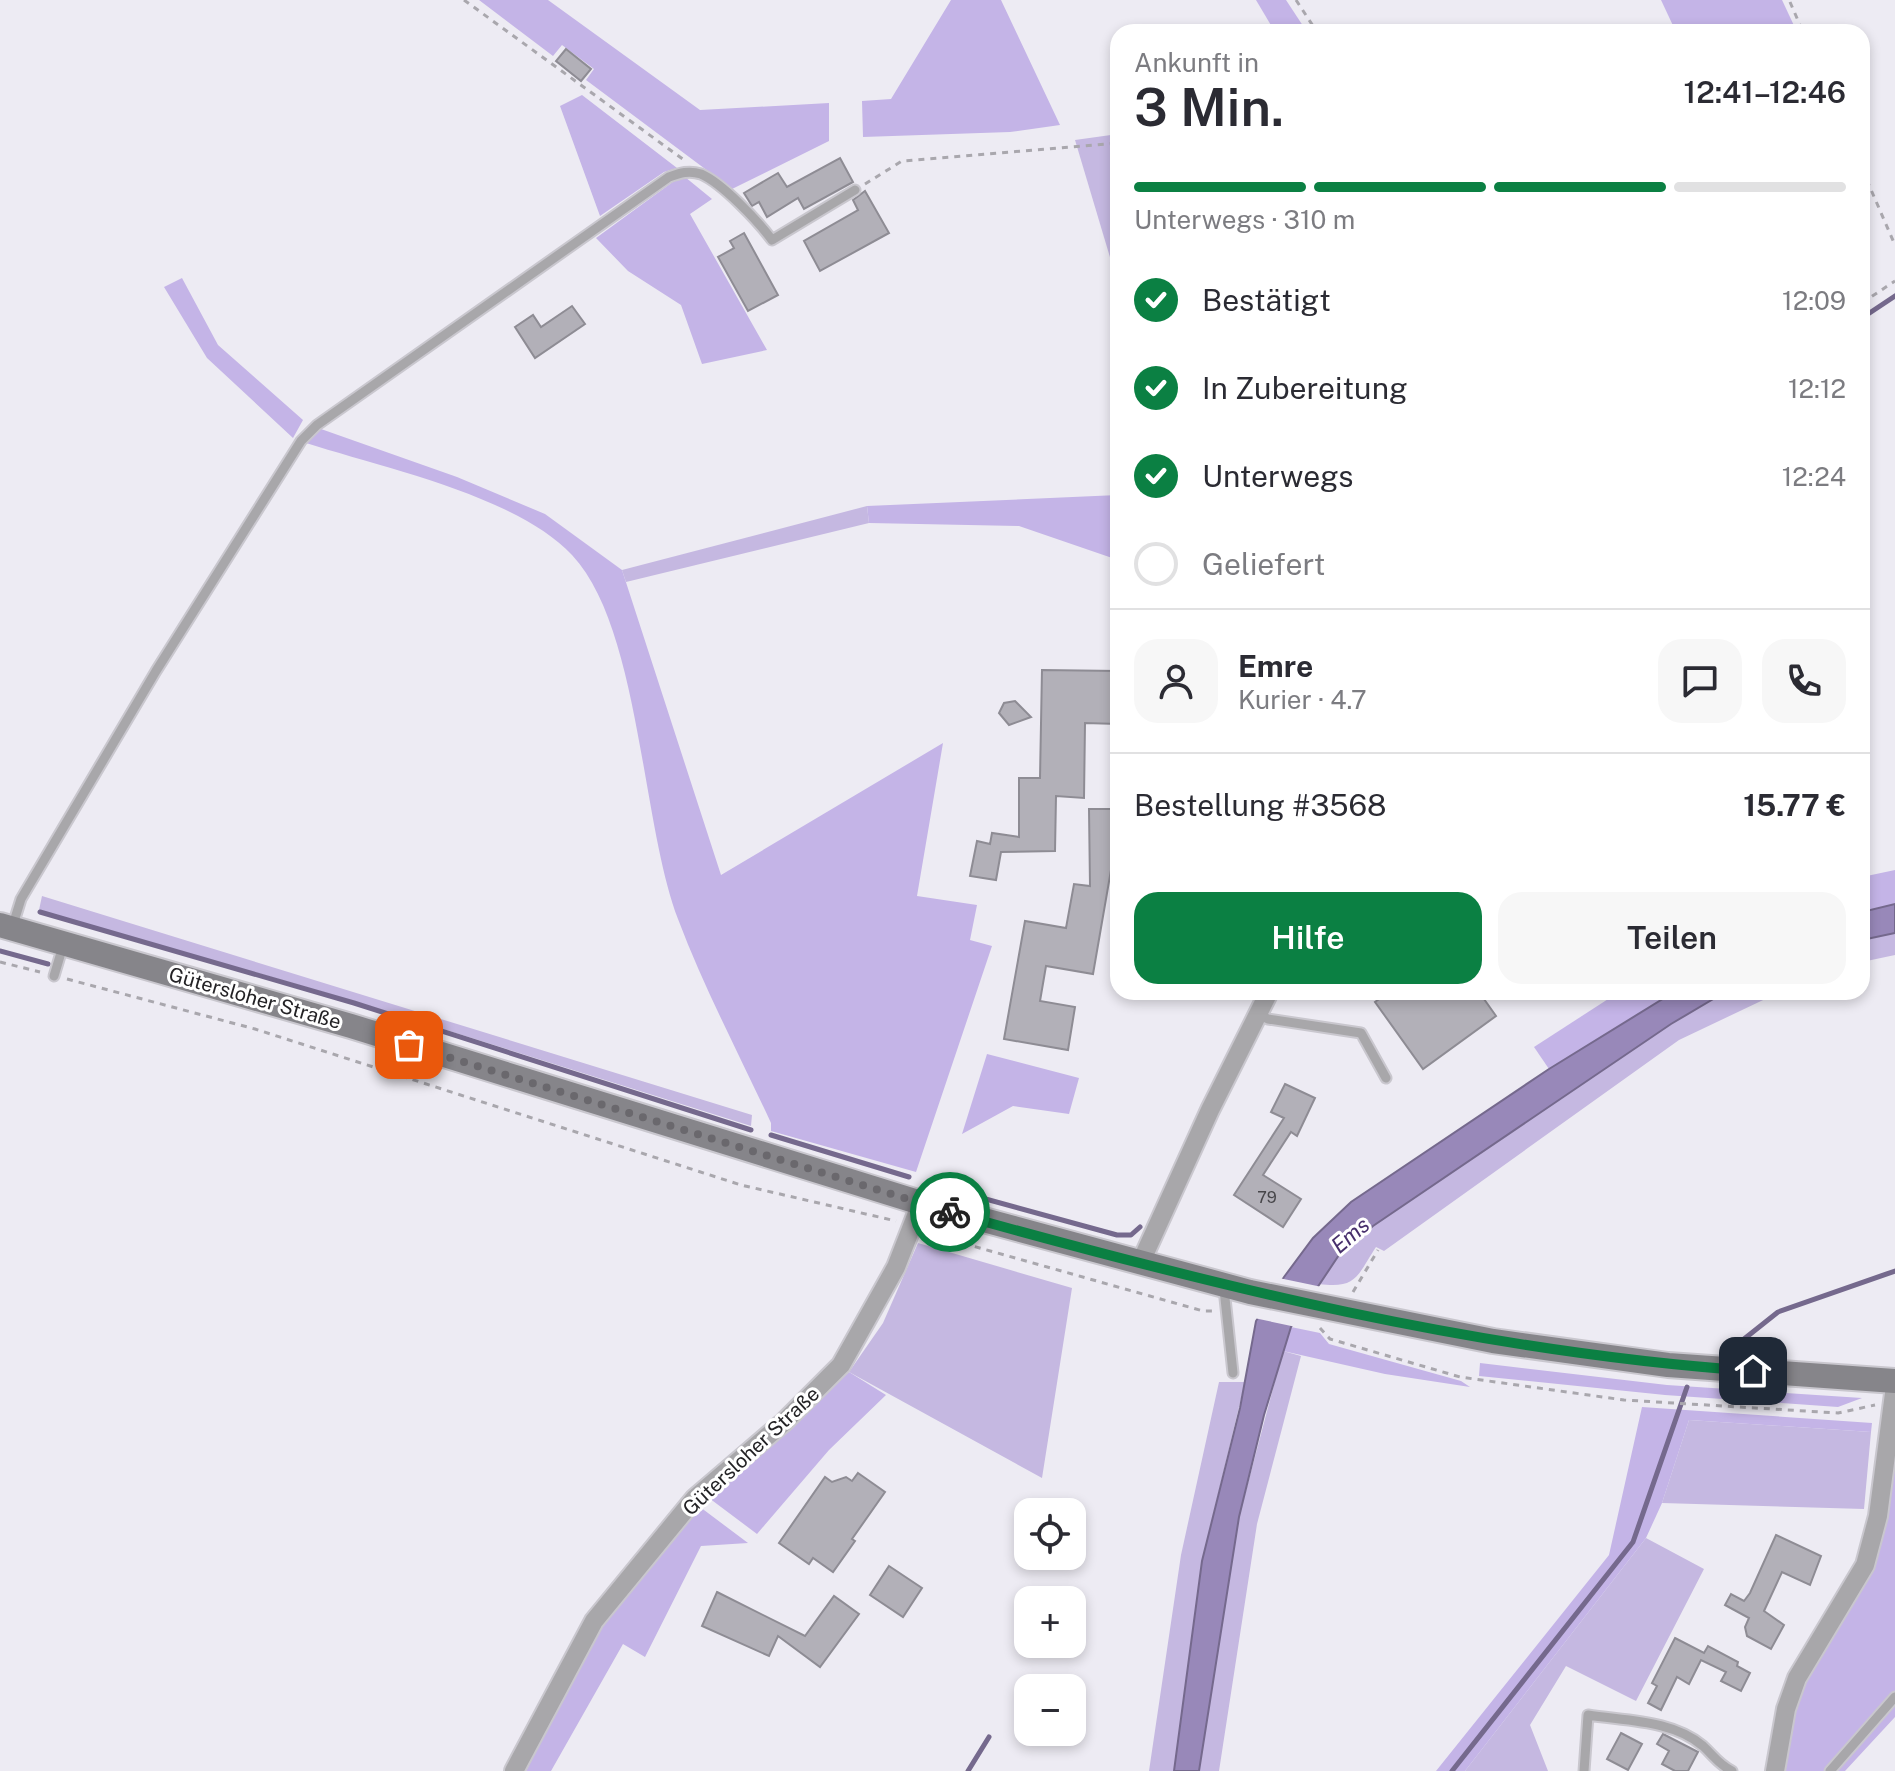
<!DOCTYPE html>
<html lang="de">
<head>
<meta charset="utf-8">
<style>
	body { margin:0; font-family:"Public Sans",sans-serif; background:#f7f7f7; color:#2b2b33; height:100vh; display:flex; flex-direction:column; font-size:30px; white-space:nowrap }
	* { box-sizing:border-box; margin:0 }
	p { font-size:26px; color:#7c7c81 }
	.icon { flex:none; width:44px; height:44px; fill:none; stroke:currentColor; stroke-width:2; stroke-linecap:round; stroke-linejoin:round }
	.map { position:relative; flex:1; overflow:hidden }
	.drawer { position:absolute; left:1110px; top:24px; width:760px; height:976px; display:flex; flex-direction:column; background:#fff; border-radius:24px; box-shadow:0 4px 12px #0003 }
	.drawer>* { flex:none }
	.controls { position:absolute; left:1014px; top:1498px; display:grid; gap:16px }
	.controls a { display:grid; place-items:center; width:72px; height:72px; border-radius:16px; background:#fff; box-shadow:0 4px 12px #0003; font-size:40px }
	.pin { position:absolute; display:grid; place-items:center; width:68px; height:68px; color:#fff; margin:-34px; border-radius:16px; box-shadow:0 4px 12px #0006 }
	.courier { position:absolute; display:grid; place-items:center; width:80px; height:80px; margin:-40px; border:6px solid #0b8043; border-radius:50%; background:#fff; color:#222; box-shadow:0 2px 10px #0007 }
	.summary em { font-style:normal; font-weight:600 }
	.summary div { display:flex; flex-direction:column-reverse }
	.summary { display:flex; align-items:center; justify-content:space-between; height:136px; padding:0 24px }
	h1 { font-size:52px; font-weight:600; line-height:60px }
	.bar { display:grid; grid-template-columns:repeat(4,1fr); gap:12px 8px; align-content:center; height:96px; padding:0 24px }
	.bar i { height:10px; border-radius:6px; background:#e1e1e2 }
	.bar .current { background:#0b8043 }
	.bar p { grid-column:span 4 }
	.line { display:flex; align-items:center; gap:20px; padding:0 24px; border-top:2px solid #e1e1e2 }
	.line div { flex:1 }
	.round { display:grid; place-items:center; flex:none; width:84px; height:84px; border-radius:24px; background:#f7f7f7 }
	ol { padding:0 24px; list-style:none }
	li { display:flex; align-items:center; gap:24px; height:88px }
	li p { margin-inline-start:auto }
	li .icon { padding:8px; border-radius:50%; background:#0b8043; color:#fff; stroke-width:4 }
	li:last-child { color:#7c7c81 }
	li i { width:44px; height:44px; border:4px solid #e1e1e2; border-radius:50% }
	.cta { display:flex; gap:16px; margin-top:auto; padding:16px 24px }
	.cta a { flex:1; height:92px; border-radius:24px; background:#0b8043; color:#fff; font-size:32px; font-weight:600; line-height:92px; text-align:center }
	.cta a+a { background:#f7f7f7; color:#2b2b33 }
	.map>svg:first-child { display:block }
	.green { fill:#c5b8e1 }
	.forest { fill:#c4b4e7 }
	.water { fill:#9888b9; stroke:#75698d; stroke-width:2 }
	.pier { fill:#edebf3 }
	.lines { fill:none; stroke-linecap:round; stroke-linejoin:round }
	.stream { stroke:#75698d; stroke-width:5 }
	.building { fill:#b2b0b8; stroke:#8e8c94; stroke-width:2 }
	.lane-casing { stroke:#c9c7ce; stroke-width:13 }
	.street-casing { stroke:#c9c7ce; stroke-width:22 }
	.secondary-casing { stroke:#c9c7ce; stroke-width:28 }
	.path { stroke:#a9a7ad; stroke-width:3; stroke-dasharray:6 6; stroke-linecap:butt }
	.lane { stroke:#a8a7aa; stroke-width:9 }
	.street { stroke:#a8a7aa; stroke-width:18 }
	.secondary { stroke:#86858a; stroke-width:24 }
	.done { stroke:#6a686d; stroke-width:8; stroke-dasharray:0 14.4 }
	.route { stroke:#0b8043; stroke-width:10 }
	.labels { text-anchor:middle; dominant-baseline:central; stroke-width:6; stroke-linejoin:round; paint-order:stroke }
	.number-label { font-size:16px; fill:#47464a }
	.street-label { font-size:20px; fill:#232225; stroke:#fff }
	.water-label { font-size:22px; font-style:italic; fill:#472f6c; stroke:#fff }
</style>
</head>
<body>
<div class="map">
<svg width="1895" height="1771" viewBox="0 0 1895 1771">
	<rect width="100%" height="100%" fill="#edebf3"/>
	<!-- green -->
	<g class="green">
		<path d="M1118,134V284L1075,140Z"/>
		<path d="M867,506L869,523L626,582L622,570Z"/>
		<path d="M42,896L752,1115L751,1126L354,1001L39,910Z"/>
		<path d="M1895,933V955L1862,962V940Z"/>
		<path d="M1725,992H1780L1679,1040L1384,1251L1376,1247C1357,1276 1357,1289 1319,1284L1339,1255L1373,1226L1671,1024Z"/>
		<path d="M918,1243L1072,1288L1042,1478L849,1372L883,1323Z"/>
		<path d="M1283,1351L1301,1356L1257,1524L1219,1771H1199L1239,1517Z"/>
		<path d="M1219,1382H1245L1202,1561L1174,1771H1149L1181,1555Z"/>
		<path d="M1689,1420L1871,1432L1864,1509L1662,1503Z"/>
		<path d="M1646,1538L1704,1569L1636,1701L1566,1666L1530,1725L1548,1771H1465Z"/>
	</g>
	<!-- forest -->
	<g class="forest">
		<path d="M479,0H548L700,110L829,103V141L732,189L586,80L594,69L562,45L553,56Z"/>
		<path d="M951,0H1001L1060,125L1010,132L863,137L862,101L891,99Z"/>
		<path d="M1256,0H1286L1307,32H1275Z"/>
		<path d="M1661,0H1782L1797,32H1676Z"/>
		<path d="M582,95L677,168L664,172L600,216L560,106Z"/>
		<path d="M685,177L712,199L690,214L767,350L702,364L681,305L628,271L596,238L674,181Z"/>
		<path d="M182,278L218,345L303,420L293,438L207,358L164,287Z"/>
		<path d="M321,429L457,477L545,514L622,570L721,875L943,743L917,896L977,905L970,940L992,946L916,1172L771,1131V1123C740,1056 704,988 678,919C641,822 640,627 572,555C517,496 384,468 306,443Z"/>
		<path d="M1118,495V560L1019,526L869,523L867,506Z"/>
		<path d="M1895,870V904L1862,912V877Z"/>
		<path d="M1619,992H1674L1549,1069L1534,1047Z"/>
		<path d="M987,1054L1079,1078L1069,1114L1013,1106L962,1134Z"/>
		<path d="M1291,1327L1320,1333L1329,1344L1461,1381L1470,1387L1385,1374L1283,1351Z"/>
		<path d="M1480,1363L1667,1385L1862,1398L1838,1407L1665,1395L1479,1376Z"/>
		<path d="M849,1372L886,1395L829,1450L757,1534L709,1498Z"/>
		<path d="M1642,1407L1872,1423L1871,1432L1689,1420L1662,1503L1646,1538L1465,1771H1436L1609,1555Z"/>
		<path d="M1895,1465V1717L1845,1771H1784L1794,1712L1804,1682L1886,1518Z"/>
		<path d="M700,1507L748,1543L701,1546L645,1657L623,1644L551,1771H526L600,1627Z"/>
	</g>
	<!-- water -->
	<g class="water">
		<path d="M1895,904V933L1862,940V912Z"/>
		<path d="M1674,992H1725L1671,1024L1373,1226L1339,1255L1291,1327L1264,1415L1239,1517L1199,1771H1174L1202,1561L1240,1408L1256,1321L1284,1277L1313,1238L1351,1202L1549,1069Z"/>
	</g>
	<!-- pier -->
	<path class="pier" d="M1279,1278L1322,1287L1296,1327L1254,1318Z"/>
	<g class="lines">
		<!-- stream -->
		<g class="stream">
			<path d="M1862,318L1895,296"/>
			<path d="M40,912L354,1003L751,1130"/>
			<path d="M0,951L48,964"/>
			<path d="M771,1135L909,1177"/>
			<path d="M942,1187L1117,1235H1131L1140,1227"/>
			<path d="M1739,1343L1778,1312L1895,1271"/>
			<path d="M968,1771L989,1737"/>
			<path d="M1452,1771L1633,1542L1687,1387"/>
		</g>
	</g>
	<!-- building -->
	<g class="building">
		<path d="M566,49L591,69L581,81L556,61Z"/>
		<path d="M840,158L853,182L804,209L798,198L767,217L759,202L752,206L744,193L778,173L787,187Z"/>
		<path d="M865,191L889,233L820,271L804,241L858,210L853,200Z"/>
		<path d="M744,233L778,295L748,311L718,257L734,248L730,241Z"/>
		<path d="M572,306L585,324L535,358L515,327L533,315L541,327Z"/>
		<path d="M1042,670L1118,671V724L1085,723L1084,798L1056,796L1055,851L1001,852L996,880L970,876L977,841L990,844L992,833L1019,837V778H1040Z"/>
		<path d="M1015,701L1031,717L1009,725L999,713L1004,703Z"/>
		<path d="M1089,809H1114L1115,870H1111L1093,974L1046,966L1040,1001L1075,1007L1068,1050L1004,1039L1025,921L1066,928L1074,884L1090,886Z"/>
		<path d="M1389,992H1479L1496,1016L1423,1069L1375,1002Z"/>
		<path d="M1285,1084L1315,1098L1297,1136L1291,1132L1263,1175L1301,1199L1283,1227L1234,1195L1284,1118L1271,1112Z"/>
		<path d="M858,1473L885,1492L852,1539L855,1541L833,1572L813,1558L809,1564L779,1543L825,1477L832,1482L846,1477L852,1481Z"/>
		<path d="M1776,1535L1821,1556L1810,1585L1782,1572L1764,1611L1784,1625L1771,1649L1747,1636L1745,1627L1749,1618L1725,1605L1731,1594L1744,1601L1750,1593Z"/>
		<path d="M889,1566L922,1588L903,1617L870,1595Z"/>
		<path d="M717,1592L805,1636L834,1596L859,1614L820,1667L778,1636L769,1656L702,1626Z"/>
		<path d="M1675,1638L1704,1653L1708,1646L1738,1662L1737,1666L1750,1673L1741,1691L1721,1681L1726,1672L1701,1660L1689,1684L1677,1677L1661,1710L1648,1703L1657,1686L1652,1683Z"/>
		<path d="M1621,1733L1642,1744L1628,1770L1607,1759Z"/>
		<path d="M1663,1734L1698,1752L1688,1771H1675L1662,1764L1669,1751L1657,1744Z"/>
	</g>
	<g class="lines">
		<!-- lane casing -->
		<g class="lane-casing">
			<g id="lane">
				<path d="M12,928L21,899L156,671L301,441L317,425L669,177C680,173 689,170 701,174C722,183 758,221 772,240L855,190"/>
				<path d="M54,976L63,946"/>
				<path d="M1258,1014L1268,1019L1361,1033L1386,1078"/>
				<path d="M1224,1289L1233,1373"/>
				<path d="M1584,1771L1588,1715C1626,1721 1673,1720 1703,1746C1714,1756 1718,1764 1732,1771"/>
				<path d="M1830,1771L1895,1697"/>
			</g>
		</g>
		<!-- street casing -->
		<g class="street-casing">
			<g id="street">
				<path d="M1140,1264L1210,1110L1269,992"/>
				<path d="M514,1771L594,1621L695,1498L784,1422L841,1365L896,1267L921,1203"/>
				<path d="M1775,1771L1786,1709L1797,1678L1865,1565L1878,1516L1895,1386"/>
			</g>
		</g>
		<!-- secondary casing -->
		<g class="secondary-casing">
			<path id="secondary" d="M0,925L351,1026L921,1203L1250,1292L1493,1341L1668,1365L1895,1381"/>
		</g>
		<!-- path -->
		<g class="path">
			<path d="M464,0L684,160"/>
			<path d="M1296,0L1317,32"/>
			<path d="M1790,2L1803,32"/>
			<path d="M1862,169L1895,245"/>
			<path d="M865,184L902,161L1118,143"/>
			<path d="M1862,303L1895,281"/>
			<path d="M0,962L40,972"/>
			<path d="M67,979L255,1029L741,1185L896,1221"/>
			<path d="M930,1230L948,1239L1203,1311H1215"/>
			<path d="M1353,1292L1378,1250"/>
			<path d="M1320,1328L1330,1339L1460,1377L1624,1400L1838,1413L1875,1405"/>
		</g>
		<!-- lane -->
		<use href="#lane" class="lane"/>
		<!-- street -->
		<use href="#street" class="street"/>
		<!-- secondary -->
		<use href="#secondary" class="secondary"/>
	</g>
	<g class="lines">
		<!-- done -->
		<path class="done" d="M409,1045L950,1212"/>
		<!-- route -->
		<path class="route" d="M950,1212C1214,1286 1479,1352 1753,1371"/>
	</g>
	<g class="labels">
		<!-- number labels -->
		<g class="number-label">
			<text x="1267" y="1197">79</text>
		</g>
		<!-- street labels -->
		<g class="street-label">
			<text transform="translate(255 998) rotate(16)">Gütersloher Straße</text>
			<text transform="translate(751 1451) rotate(-43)">Gütersloher Straße</text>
		</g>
		<!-- water labels -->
		<g class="water-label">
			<text transform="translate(1350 1235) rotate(-40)">Ems</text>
		</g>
	</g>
</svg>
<div class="controls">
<a><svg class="icon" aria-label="locate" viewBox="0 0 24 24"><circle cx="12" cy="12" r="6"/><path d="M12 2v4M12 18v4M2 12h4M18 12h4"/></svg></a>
<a>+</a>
<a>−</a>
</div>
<div class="pin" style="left:409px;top:1045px;background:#ea580c"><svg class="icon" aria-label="bag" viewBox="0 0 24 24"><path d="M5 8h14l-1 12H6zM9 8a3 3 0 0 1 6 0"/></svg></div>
<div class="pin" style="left:1753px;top:1371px;background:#1f2937"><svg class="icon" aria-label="home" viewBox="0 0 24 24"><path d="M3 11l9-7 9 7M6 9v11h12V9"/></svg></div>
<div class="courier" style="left:950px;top:1212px"><svg class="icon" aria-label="bike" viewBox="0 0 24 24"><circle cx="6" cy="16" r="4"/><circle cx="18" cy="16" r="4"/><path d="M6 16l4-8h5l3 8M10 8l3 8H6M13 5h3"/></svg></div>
<section class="drawer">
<div class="summary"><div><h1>3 Min.</h1><p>Ankunft in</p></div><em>12:41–12:46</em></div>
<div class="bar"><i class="current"></i><i class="current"></i><i class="current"></i><i></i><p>Unterwegs · 310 m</p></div>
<ol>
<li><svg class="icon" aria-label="check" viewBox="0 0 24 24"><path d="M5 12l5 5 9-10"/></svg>Bestätigt<p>12:09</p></li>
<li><svg class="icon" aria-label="check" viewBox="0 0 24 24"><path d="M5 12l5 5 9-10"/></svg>In Zubereitung<p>12:12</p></li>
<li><svg class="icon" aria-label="check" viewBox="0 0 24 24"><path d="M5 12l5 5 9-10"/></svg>Unterwegs<p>12:24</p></li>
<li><i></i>Geliefert</li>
</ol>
<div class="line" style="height:144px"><a class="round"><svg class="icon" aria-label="person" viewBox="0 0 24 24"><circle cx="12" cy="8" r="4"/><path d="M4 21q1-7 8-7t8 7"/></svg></a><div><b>Emre</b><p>Kurier · 4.7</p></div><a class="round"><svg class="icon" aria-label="chat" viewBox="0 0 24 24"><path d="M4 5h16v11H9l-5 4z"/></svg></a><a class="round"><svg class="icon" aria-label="phone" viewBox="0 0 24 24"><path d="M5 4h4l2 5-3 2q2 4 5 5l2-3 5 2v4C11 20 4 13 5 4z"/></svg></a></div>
<div class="line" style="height:104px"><div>Bestellung #3568</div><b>15.77 €</b></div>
<div class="cta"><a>Hilfe</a><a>Teilen</a></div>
</section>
</div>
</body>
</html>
